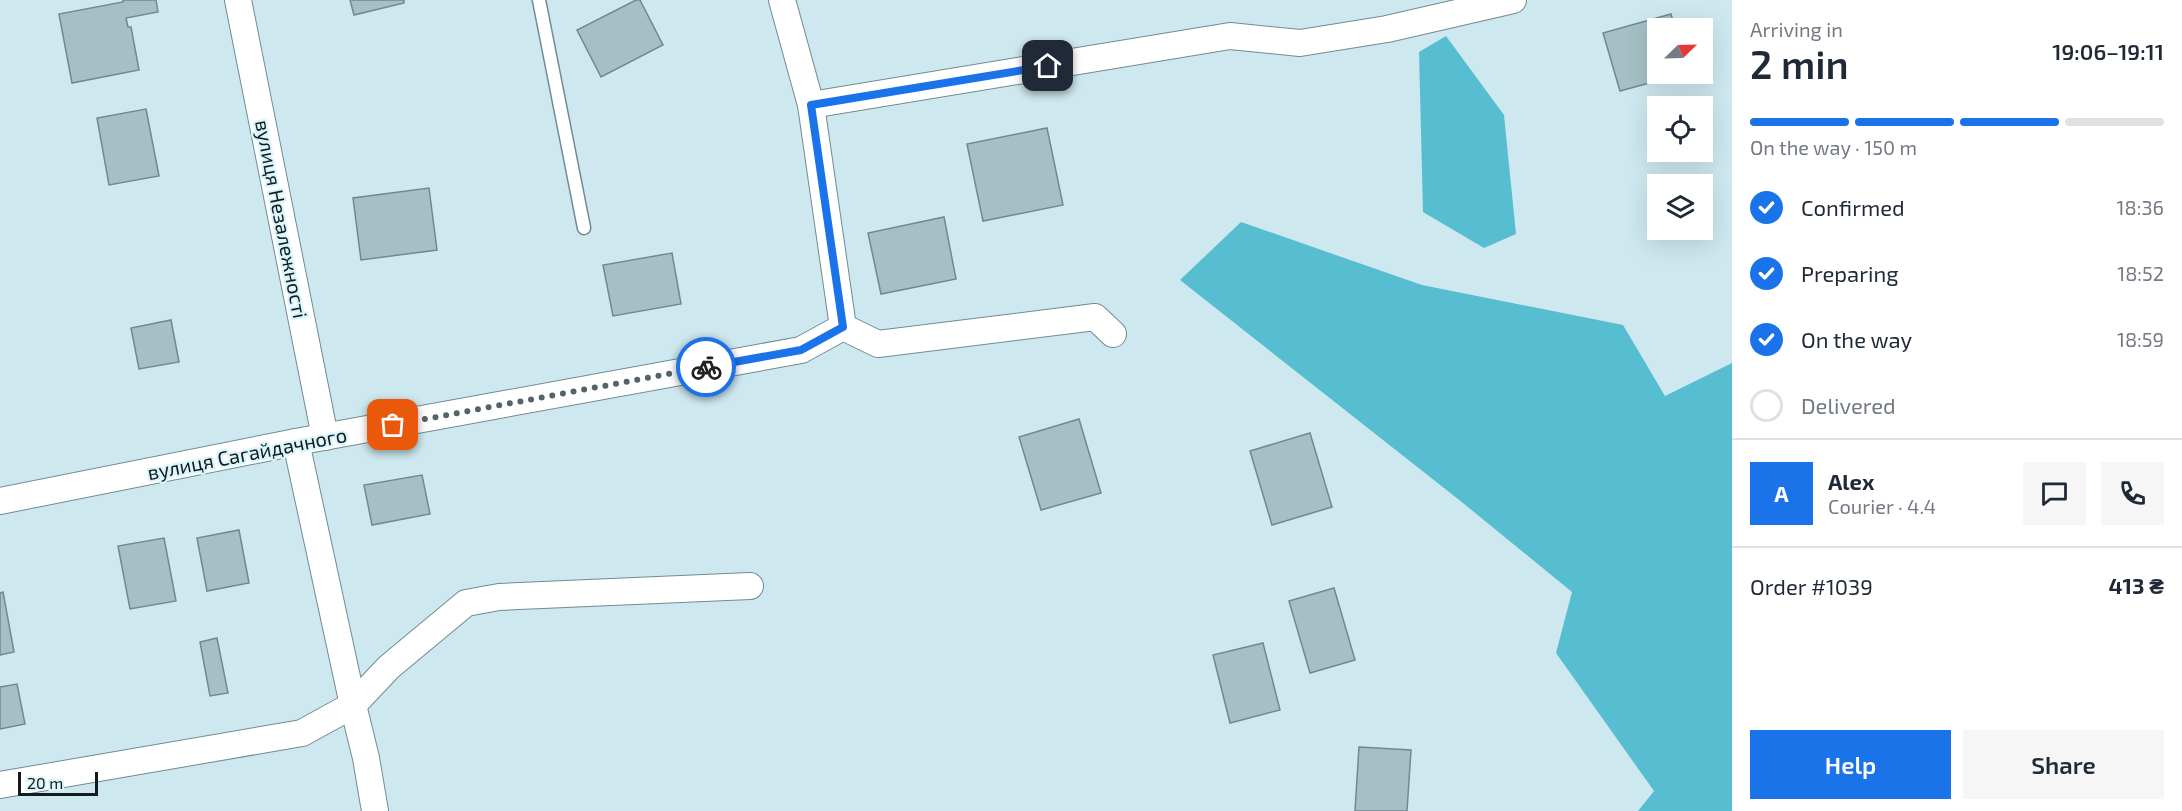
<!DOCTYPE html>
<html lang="en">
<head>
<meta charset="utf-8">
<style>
	body { margin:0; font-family:"Exo 2",sans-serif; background:#f6f6f7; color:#1f2937; height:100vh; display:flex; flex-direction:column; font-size:22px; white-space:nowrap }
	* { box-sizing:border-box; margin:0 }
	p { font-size:20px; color:#747a83 }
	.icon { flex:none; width:33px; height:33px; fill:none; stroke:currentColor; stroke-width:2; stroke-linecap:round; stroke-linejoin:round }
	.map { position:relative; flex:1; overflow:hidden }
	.panel { display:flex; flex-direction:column; background:#fff; width:450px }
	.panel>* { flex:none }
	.needle { width:39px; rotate:67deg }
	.buttons { position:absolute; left:1647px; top:18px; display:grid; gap:12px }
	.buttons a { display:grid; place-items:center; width:66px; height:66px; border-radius:0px; background:#fff; box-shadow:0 6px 24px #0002; font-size:30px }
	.scale { position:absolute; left:18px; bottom:15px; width:80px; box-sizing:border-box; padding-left:6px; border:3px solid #121c1e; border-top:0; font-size:16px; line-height:21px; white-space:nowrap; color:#121c1e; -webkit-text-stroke:4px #daf5fb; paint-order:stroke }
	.pin { position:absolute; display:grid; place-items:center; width:51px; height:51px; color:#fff; margin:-26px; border-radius:12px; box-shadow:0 3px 9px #0006 }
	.courier { position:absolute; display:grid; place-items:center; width:60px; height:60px; margin:-30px; border:4px solid #1a73e8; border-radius:50%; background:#fff; color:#222; box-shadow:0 2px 8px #0007 }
	.headline em { font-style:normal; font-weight:600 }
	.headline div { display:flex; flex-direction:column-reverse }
	.headline { display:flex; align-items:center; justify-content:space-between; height:102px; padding:0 18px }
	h1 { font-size:39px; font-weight:600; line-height:45px }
	.bar { display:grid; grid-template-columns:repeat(4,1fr); gap:9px 6px; align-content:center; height:72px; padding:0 18px }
	.bar i { height:8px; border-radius:4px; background:#e0e1e3 }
	.bar .selected { background:#1a73e8 }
	.bar p { grid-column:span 4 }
	.line { display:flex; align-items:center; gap:15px; padding:0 18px; border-top:2px solid #e0e1e3 }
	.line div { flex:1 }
	.round { display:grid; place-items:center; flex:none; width:63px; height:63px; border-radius:0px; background:#f6f6f7 }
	ol { padding:0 18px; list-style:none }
	li { display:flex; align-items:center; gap:18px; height:66px }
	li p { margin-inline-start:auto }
	li .icon { padding:6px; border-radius:50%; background:#1a73e8; color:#fff; stroke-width:4 }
	li:last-child { color:#747a83 }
	li i { width:33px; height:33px; border:3px solid #e0e1e3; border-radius:50% }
	.button { display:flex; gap:12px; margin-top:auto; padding:12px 18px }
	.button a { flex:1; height:69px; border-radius:0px; background:#1a73e8; color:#fff; font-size:24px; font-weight:600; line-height:69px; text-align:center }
	.button a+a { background:#f6f6f7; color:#1f2937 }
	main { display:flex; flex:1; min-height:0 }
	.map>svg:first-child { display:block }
	.forest { fill:#57bed2 }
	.building { fill:#a5c0c5; stroke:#70898f; stroke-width:1.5 }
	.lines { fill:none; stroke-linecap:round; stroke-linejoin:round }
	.lane-casing { stroke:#728b91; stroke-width:15 }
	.street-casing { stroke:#728b91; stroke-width:28 }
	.lane { stroke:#fff; stroke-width:12 }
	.street { stroke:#fff; stroke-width:26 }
	.done { stroke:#536367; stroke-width:6; stroke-dasharray:0 10.8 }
	.route { stroke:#1a73e8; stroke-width:8 }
	.labels { text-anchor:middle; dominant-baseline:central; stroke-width:4.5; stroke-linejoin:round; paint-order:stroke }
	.street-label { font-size:20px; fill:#121c1e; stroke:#daf5fb }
</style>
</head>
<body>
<main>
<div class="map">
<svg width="1732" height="811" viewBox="0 0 1732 811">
	<rect width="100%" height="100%" fill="#cde8ee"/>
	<!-- forest -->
	<g class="forest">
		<path d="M1446,36L1504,115L1516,234L1484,248L1423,212L1419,52Z"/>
		<path d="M1241,222L1422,285L1623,325L1665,396L1732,363V811H1638L1654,791L1556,653L1572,592L1463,503L1180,280Z"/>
	</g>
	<!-- building -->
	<g class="building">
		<path d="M123,0H156L158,12L126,18L128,27H131L139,70L72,83L59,14L123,2Z"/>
		<path d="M350,0H404V3L354,15Z"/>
		<path d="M636,0H640L663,45L601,77L577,30Z"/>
		<path d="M1671,14L1675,28H1658V74H1682L1620,91L1603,33Z"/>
		<path d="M146,109L159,176L109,185L97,118Z"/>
		<path d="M1047,128L1063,205L983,221L967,144Z"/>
		<path d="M429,188L437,250L361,260L353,198Z"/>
		<path d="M944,217L956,279L881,294L868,233Z"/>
		<path d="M672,253L681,304L613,316L603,265Z"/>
		<path d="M171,320L179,362L139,369L131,328Z"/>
		<path d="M1079,419L1101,493L1041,510L1019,437Z"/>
		<path d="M1310,433L1332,507L1272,525L1250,451Z"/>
		<path d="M422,475L430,514L372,525L364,485Z"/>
		<path d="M239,530L249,583L207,591L197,538Z"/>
		<path d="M164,538L176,601L130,609L118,546Z"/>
		<path d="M1334,588L1355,660L1310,673L1289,601Z"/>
		<path d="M3,592L14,652L0,655V593Z"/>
		<path d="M217,638L228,693L210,696L200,642Z"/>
		<path d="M1263,643L1280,710L1230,723L1213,655Z"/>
		<path d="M17,684L25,724L0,729V687Z"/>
		<path d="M1359,747L1411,750L1407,811H1355Z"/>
	</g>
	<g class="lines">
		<!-- lane casing -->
		<g class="lane-casing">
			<path id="lane" d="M539,0L584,228"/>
		</g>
		<!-- street casing -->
		<g class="street-casing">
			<g id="street">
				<path d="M238,0L325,437"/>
				<path d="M782,0L811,105L843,327"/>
				<path d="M811,105L1230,36L1300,43L1387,29L1513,0"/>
				<path d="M843,327L878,344L1095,317L1113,334"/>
				<path d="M296,442L353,705L366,758L375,811"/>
				<path d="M0,501L296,442L801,350L843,327"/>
				<path d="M0,785L302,733L353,705L389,667L466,603L499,597L750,586"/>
			</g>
		</g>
		<!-- lane -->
		<use href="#lane" class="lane"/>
		<!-- street -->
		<use href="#street" class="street"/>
	</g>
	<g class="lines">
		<!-- done -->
		<path class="done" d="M393,425L706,367"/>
		<!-- route -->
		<path class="route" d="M706,367L801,350L843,327L811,105L1048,66"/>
	</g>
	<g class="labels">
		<!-- street labels -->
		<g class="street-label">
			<text transform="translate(282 219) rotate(79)">вулиця Незалежності</text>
			<text transform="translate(247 453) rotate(-11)">вулиця Сагайдачного</text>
		</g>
	</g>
</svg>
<div class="buttons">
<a><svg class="needle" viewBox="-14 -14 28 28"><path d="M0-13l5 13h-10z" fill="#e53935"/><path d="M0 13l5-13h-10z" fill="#747a83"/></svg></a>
<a><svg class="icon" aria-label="locate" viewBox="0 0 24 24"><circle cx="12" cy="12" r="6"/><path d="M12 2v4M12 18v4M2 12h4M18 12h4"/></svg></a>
<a><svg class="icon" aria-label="layers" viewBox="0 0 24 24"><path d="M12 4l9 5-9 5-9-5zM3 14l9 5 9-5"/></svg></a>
</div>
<div class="scale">20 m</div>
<div class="pin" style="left:393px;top:425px;background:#ea580c"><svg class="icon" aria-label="bag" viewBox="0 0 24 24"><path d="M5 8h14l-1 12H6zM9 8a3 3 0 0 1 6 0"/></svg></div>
<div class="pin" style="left:1048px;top:66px;background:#1f2937"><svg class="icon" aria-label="home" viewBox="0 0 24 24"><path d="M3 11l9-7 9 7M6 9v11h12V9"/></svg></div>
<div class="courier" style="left:706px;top:367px"><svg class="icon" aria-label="bike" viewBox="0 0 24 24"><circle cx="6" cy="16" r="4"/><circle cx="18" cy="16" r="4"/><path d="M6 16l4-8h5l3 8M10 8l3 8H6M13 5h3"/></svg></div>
</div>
<section class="panel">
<div class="headline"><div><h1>2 min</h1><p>Arriving in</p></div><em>19:06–19:11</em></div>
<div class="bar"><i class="selected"></i><i class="selected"></i><i class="selected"></i><i></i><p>On the way · 150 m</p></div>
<ol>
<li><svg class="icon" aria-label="check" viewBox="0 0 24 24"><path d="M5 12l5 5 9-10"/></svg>Confirmed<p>18:36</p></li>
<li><svg class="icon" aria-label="check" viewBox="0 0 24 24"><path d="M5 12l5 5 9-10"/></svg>Preparing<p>18:52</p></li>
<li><svg class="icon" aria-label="check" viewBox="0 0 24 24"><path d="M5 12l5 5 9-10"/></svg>On the way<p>18:59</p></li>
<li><i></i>Delivered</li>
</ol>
<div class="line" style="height:108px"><b class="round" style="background:#1a73e8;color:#fff">A</b><div><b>Alex</b><p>Courier · 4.4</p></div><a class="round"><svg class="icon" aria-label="chat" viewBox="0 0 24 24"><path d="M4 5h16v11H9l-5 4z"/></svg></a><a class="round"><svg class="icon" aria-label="phone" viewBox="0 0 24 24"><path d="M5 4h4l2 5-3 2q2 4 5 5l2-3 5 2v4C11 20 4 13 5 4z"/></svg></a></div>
<div class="line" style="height:78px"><div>Order #1039</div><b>413 ₴</b></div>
<div class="button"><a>Help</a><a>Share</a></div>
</section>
</main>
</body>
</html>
